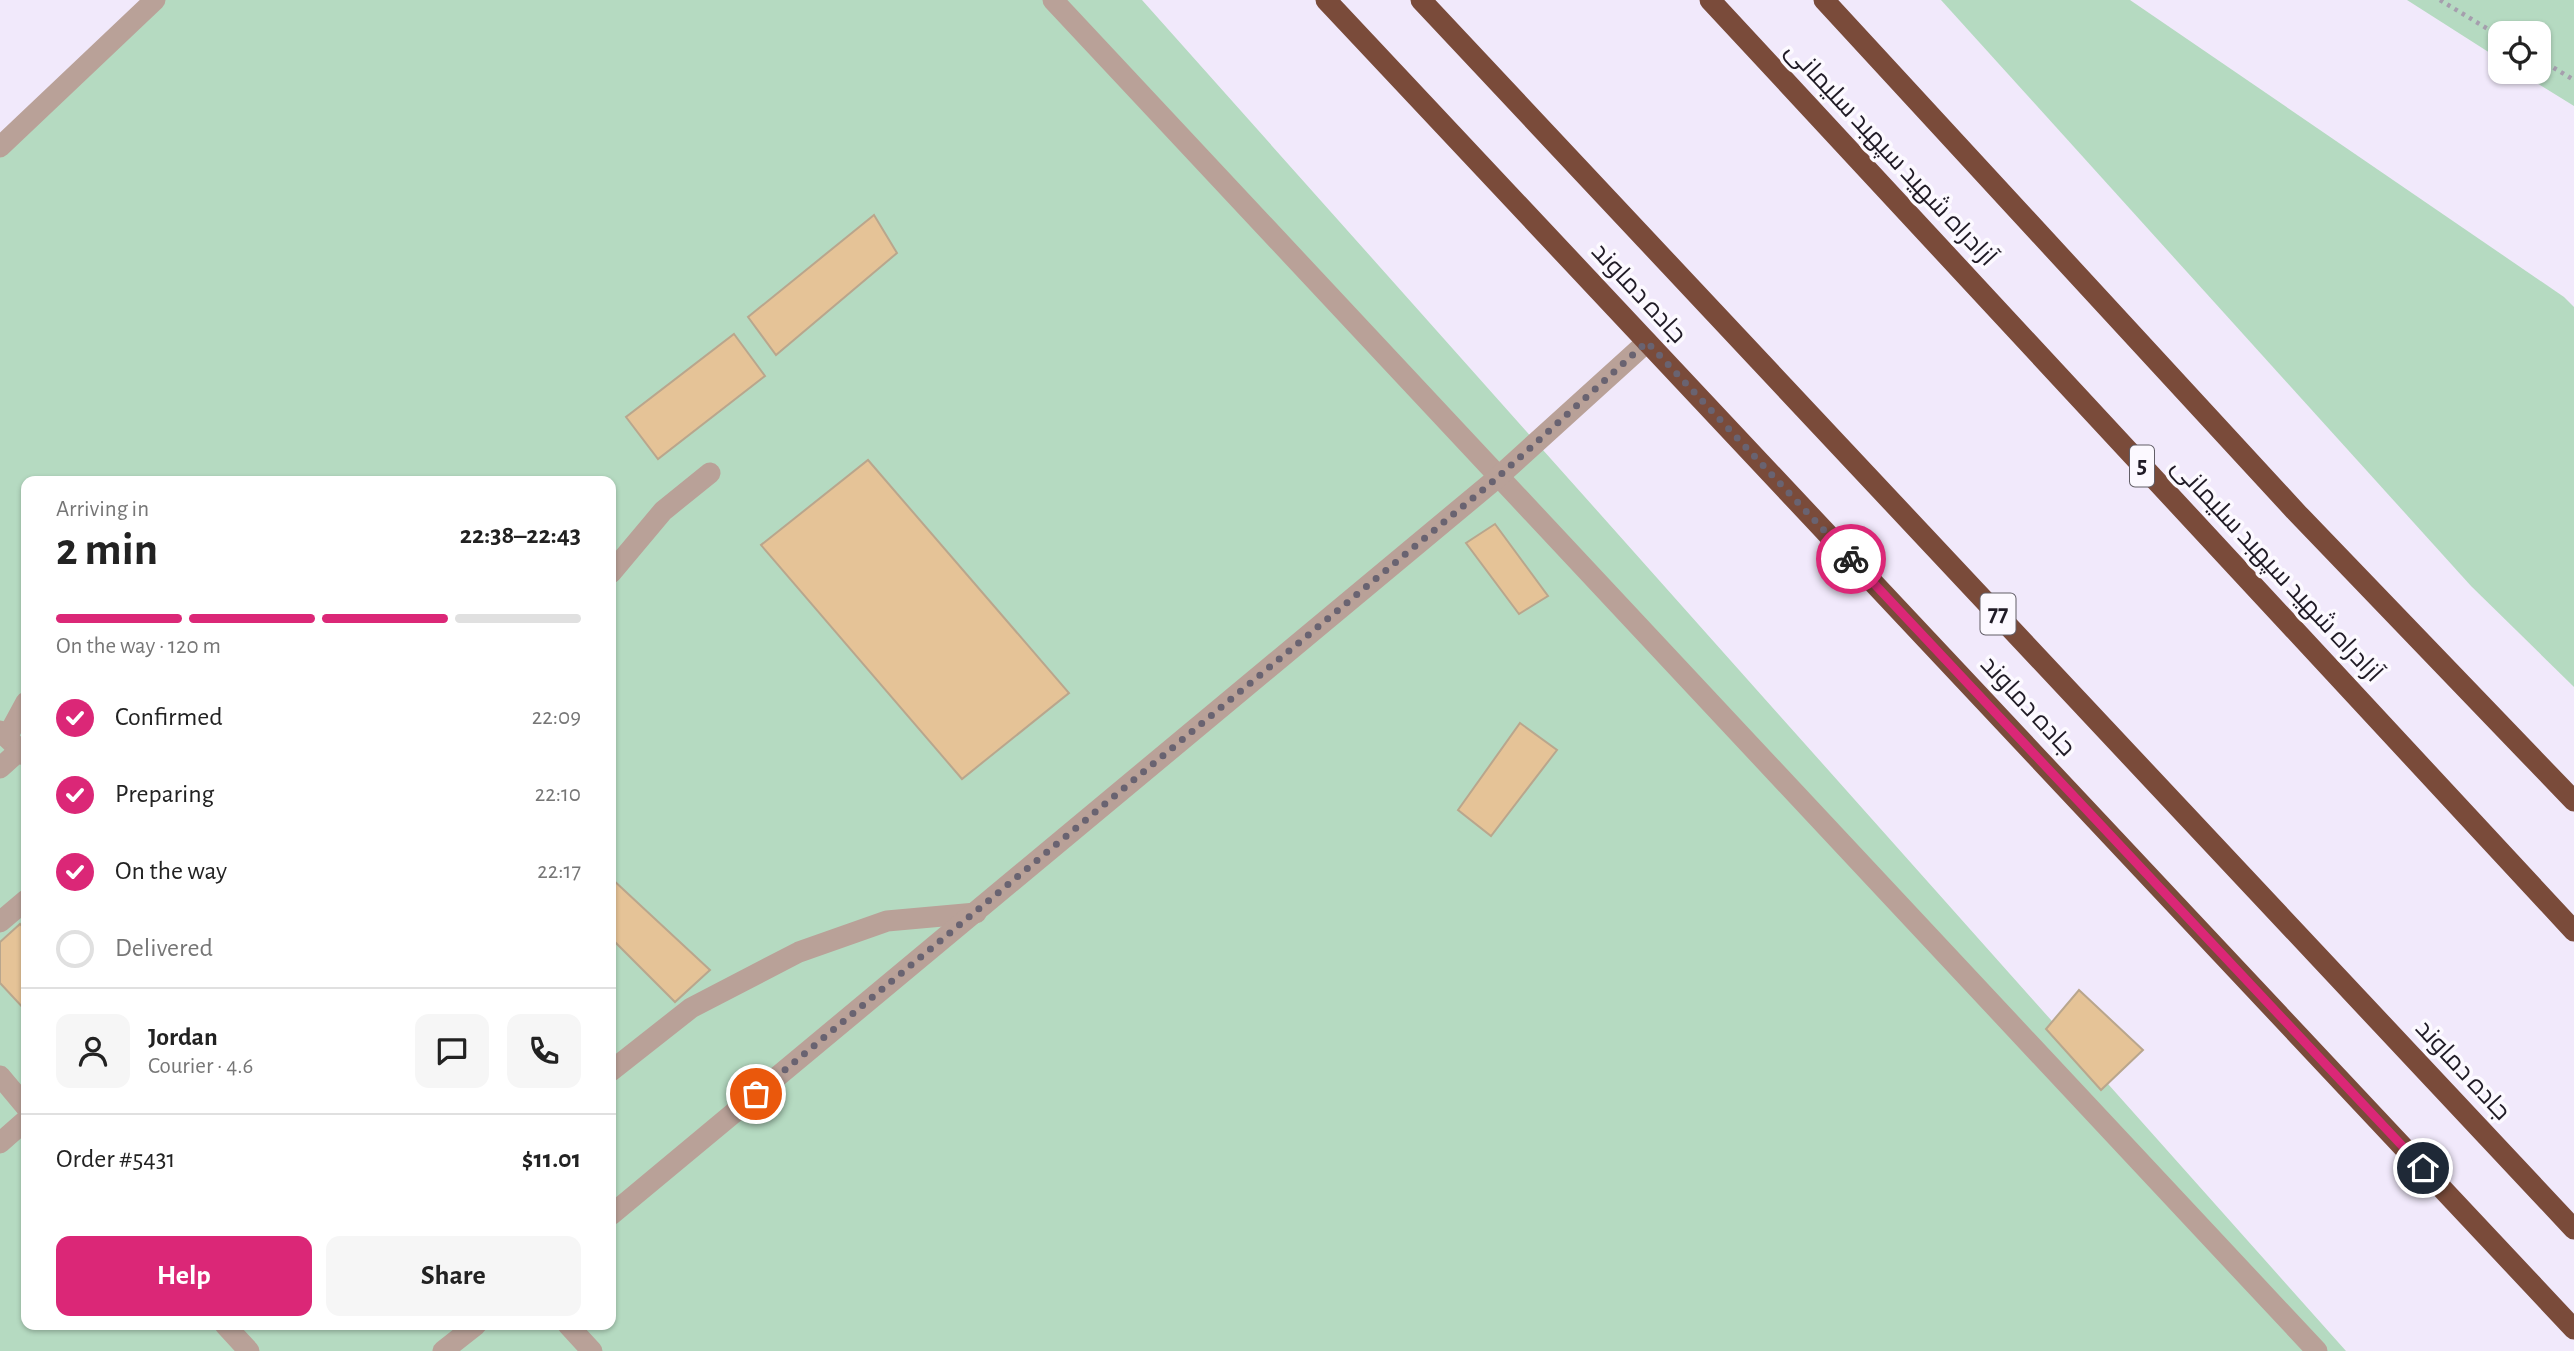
<!DOCTYPE html>
<html lang="en">
<head>
<meta charset="utf-8">
<style>
	body { margin:0; font-family:"Alegreya Sans",Cairo,sans-serif; background:#f6f6f6; color:#222; height:100vh; display:flex; flex-direction:column; font-size:26px; white-space:nowrap }
	* { box-sizing:border-box; margin:0 }
	p { font-size:23px; color:#767676 }
	.icon { flex:none; width:38px; height:38px; fill:none; stroke:currentColor; stroke-width:2; stroke-linecap:round; stroke-linejoin:round }
	.map { position:relative; flex:1; overflow:hidden }
	.drawer { position:absolute; left:21px; top:476px; width:595px; height:854px; display:flex; flex-direction:column; background:#fff; border-radius:14px; box-shadow:0 2px 5px #0004 }
	.drawer>* { flex:none }
	.tools { position:absolute; left:2488px; top:21px; display:grid; gap:14px }
	.tools a { display:grid; place-items:center; width:63px; height:63px; border-radius:14px; background:#fff; box-shadow:0 2px 5px #0004; font-size:35px }
	.pin { position:absolute; display:grid; place-items:center; width:60px; height:60px; color:#fff; margin:-30px; border:4px solid #fff; border-radius:50%; box-shadow:0 2px 7px #0007 }
	.courier { position:absolute; display:grid; place-items:center; width:70px; height:70px; margin:-35px; border:5px solid #db2777; border-radius:50%; background:#fff; color:#222; box-shadow:0 2px 9px #0007 }
	.overview em { font-style:normal; font-weight:600 }
	.overview div { display:flex; flex-direction:column-reverse }
	.overview { display:flex; align-items:center; justify-content:space-between; height:119px; padding:0 35px }
	h1 { font-size:46px; font-weight:600; line-height:52px }
	.bar { display:grid; grid-template-columns:repeat(4,1fr); gap:10px 7px; align-content:center; height:84px; padding:0 35px }
	.bar i { height:9px; border-radius:5px; background:#e0e0e0 }
	.bar .selected { background:#db2777 }
	.bar p { grid-column:span 4 }
	.line { display:flex; align-items:center; gap:18px; padding:0 35px; border-top:2px solid #e0e0e0 }
	.line div { flex:1 }
	.round { display:grid; place-items:center; flex:none; width:74px; height:74px; border-radius:14px; background:#f6f6f6 }
	ol { padding:0 35px; list-style:none }
	li { display:flex; align-items:center; gap:21px; height:77px }
	li p { margin-inline-start:auto }
	li .icon { padding:7px; border-radius:50%; background:#db2777; color:#fff; stroke-width:4 }
	li:last-child { color:#767676 }
	li i { width:38px; height:38px; border:4px solid #e0e0e0; border-radius:50% }
	.action { display:flex; gap:14px; margin-top:auto; padding:14px 35px }
	.action a { flex:1; height:80px; border-radius:14px; background:#db2777; color:#fff; font-size:28px; font-weight:600; line-height:80px; text-align:center }
	.action a+a { background:#f6f6f6; color:#222 }
	.map>svg:first-child { display:block }
	.green { fill:#b5dac1; fill-rule:evenodd }
	.building { fill:#e5c397; stroke:#b9a68d; stroke-width:2 }
	.lines { fill:none; stroke-linecap:round; stroke-linejoin:round }
	.path { stroke:#a59ead; stroke-width:4.5; stroke-dasharray:3.5 5; stroke-linecap:butt }
	.minor { stroke:#b9a198; stroke-width:21 }
	.highway { stroke:#7a4b3a; stroke-width:21 }
	.done { stroke:#696371; stroke-width:7; stroke-dasharray:0 12.6 }
	.route { stroke:#db2777; stroke-width:9 }
	.labels { text-anchor:middle; dominant-baseline:central; stroke-width:7; stroke-linejoin:round; paint-order:stroke }
	.shield { fill:#fcf9ff; stroke:#625e67; stroke-width:2 }
	.shield-label { font-size:24px; font-weight:bold; fill:#201b26 }
	.street-label { font-size:26px; fill:#201b26; stroke:#fcf9ff }
</style>
</head>
<body>
<div class="map">
<svg width="2574" height="1351" viewBox="0 0 2574 1351">
	<rect width="100%" height="100%" fill="#f1e9fb"/>
	<!-- green -->
	<g class="green">
		<path d="M158,0H1142L2346,1351H0V148ZM26,481H611V1325H26Z"/>
		<path d="M1941,0H2130L2564,297L2574,307V687L2471,586Z"/>
		<path d="M2407,0H2574V106L2519,72H2539V33H2501V60Z"/>
	</g>
	<!-- building -->
	<g class="building">
		<path d="M874,215L897,253L776,355L748,317Z"/>
		<path d="M734,334L765,376L658,459L626,417Z"/>
		<path d="M868,460L1069,693L962,779L761,545Z"/>
		<path d="M1495,524L1548,596L1519,614L1466,543Z"/>
		<path d="M1520,723L1557,750L1491,836L1458,810Z"/>
		<path d="M611,878L710,970L675,1002L611,938Z"/>
		<path d="M20,924L26,930V1011L0,983V942Z"/>
		<path d="M2079,990L2143,1050L2101,1090L2046,1029Z"/>
	</g>
	<g class="lines">
		<!-- path -->
		<g class="path">
			<path d="M2440,0L2501,37"/>
			<path d="M2539,59L2574,80"/>
		</g>
		<!-- minor -->
		<g class="minor">
			<path d="M1053,0L2317,1351"/>
			<path d="M0,147L155,0"/>
			<path d="M611,573L663,511L710,473"/>
			<path d="M0,731L26,756"/>
			<path d="M7,737L26,702"/>
			<path d="M0,768L20,750"/>
			<path d="M0,922L26,900"/>
			<path d="M611,1071L691,1008L799,952L887,921L976,913"/>
			<path d="M0,1076L26,1107"/>
			<path d="M0,1143L26,1120"/>
			<path d="M611,1215L1497,478L1647,342"/>
			<path d="M225,1325L249,1351"/>
			<path d="M568,1325L592,1351"/>
			<path d="M443,1351L476,1325"/>
		</g>
		<!-- highway -->
		<g class="highway">
			<path d="M1326,0L2574,1329"/>
			<path d="M1421,0L2574,1229"/>
			<path d="M1710,0L2574,931"/>
			<path d="M1824,0L2298,514L2574,801"/>
		</g>
	</g>
	<g class="lines">
		<!-- done -->
		<path class="done" d="M756,1094L1497,478L1647,342L1851,559"/>
		<!-- route -->
		<path class="route" d="M1851,559L2423,1168"/>
	</g>
	<g class="labels">
		<!-- shield labels -->
		<g class="shield">
			<rect x="2130" y="445.5" width="24" height="41" rx="5"/>
			<rect x="1980.5" y="593.5" width="35" height="41" rx="5"/>
		</g>
		<g class="shield-label">
			<text x="2142" y="466">5</text>
			<text x="1998" y="614">77</text>
		</g>
		<!-- street labels -->
		<g class="street-label">
			<text transform="translate(1891 154) rotate(47)">آزادراه شهید سپهبد سلیمانی</text>
			<text transform="translate(1639 293) rotate(47)">جاده دماوند</text>
			<text transform="translate(2277 570) rotate(47)">آزادراه شهید سپهبد سلیمانی</text>
			<text transform="translate(2028 706) rotate(47)">جاده دماوند</text>
			<text transform="translate(2463 1070) rotate(47)">جاده دماوند</text>
		</g>
	</g>
</svg>
<div class="tools">
<a><svg class="icon" aria-label="locate" viewBox="0 0 24 24"><circle cx="12" cy="12" r="6"/><path d="M12 2v4M12 18v4M2 12h4M18 12h4"/></svg></a>
</div>
<div class="pin" style="left:756px;top:1094px;background:#ea580c"><svg class="icon" aria-label="bag" viewBox="0 0 24 24"><path d="M5 8h14l-1 12H6zM9 8a3 3 0 0 1 6 0"/></svg></div>
<div class="pin" style="left:2423px;top:1168px;background:#1f2937"><svg class="icon" aria-label="home" viewBox="0 0 24 24"><path d="M3 11l9-7 9 7M6 9v11h12V9"/></svg></div>
<div class="courier" style="left:1851px;top:559px"><svg class="icon" aria-label="bike" viewBox="0 0 24 24"><circle cx="6" cy="16" r="4"/><circle cx="18" cy="16" r="4"/><path d="M6 16l4-8h5l3 8M10 8l3 8H6M13 5h3"/></svg></div>
<section class="drawer">
<div class="overview"><div><h1>2 min</h1><p>Arriving in</p></div><em>22:38–22:43</em></div>
<div class="bar"><i class="selected"></i><i class="selected"></i><i class="selected"></i><i></i><p>On the way · 120 m</p></div>
<ol>
<li><svg class="icon" aria-label="check" viewBox="0 0 24 24"><path d="M5 12l5 5 9-10"/></svg>Confirmed<p>22:09</p></li>
<li><svg class="icon" aria-label="check" viewBox="0 0 24 24"><path d="M5 12l5 5 9-10"/></svg>Preparing<p>22:10</p></li>
<li><svg class="icon" aria-label="check" viewBox="0 0 24 24"><path d="M5 12l5 5 9-10"/></svg>On the way<p>22:17</p></li>
<li><i></i>Delivered</li>
</ol>
<div class="line" style="height:126px"><a class="round"><svg class="icon" aria-label="person" viewBox="0 0 24 24"><circle cx="12" cy="8" r="4"/><path d="M4 21q1-7 8-7t8 7"/></svg></a><div><b>Jordan</b><p>Courier · 4.6</p></div><a class="round"><svg class="icon" aria-label="chat" viewBox="0 0 24 24"><path d="M4 5h16v11H9l-5 4z"/></svg></a><a class="round"><svg class="icon" aria-label="phone" viewBox="0 0 24 24"><path d="M5 4h4l2 5-3 2q2 4 5 5l2-3 5 2v4C11 20 4 13 5 4z"/></svg></a></div>
<div class="line" style="height:91px"><div>Order #5431</div><b>$11.01</b></div>
<div class="action"><a>Help</a><a>Share</a></div>
</section>
</div>
</body>
</html>
